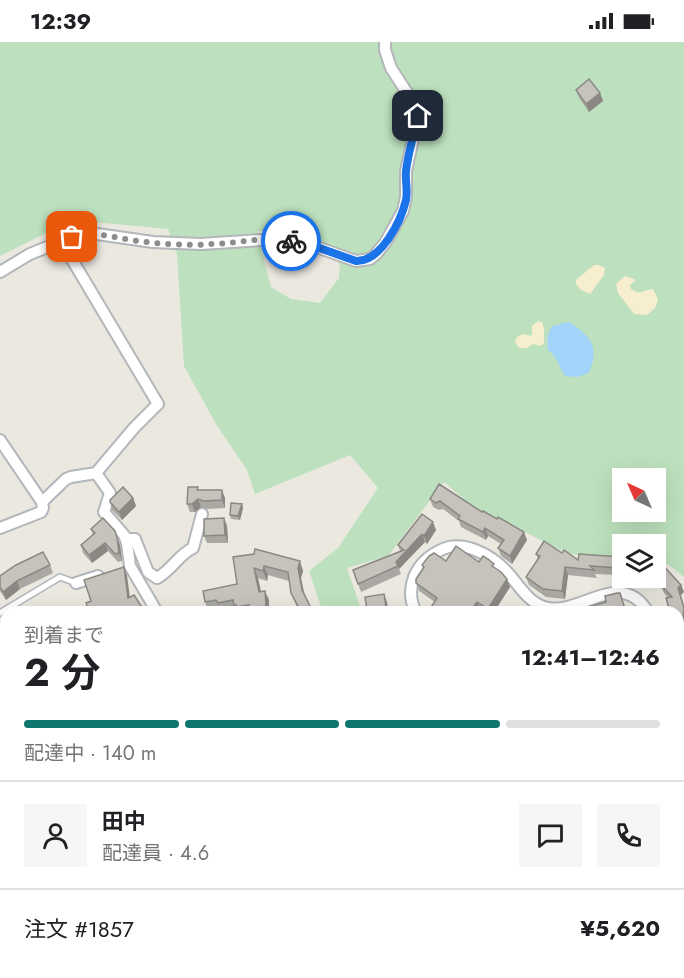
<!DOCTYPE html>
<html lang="ja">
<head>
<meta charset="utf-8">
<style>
	body { margin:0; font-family:Jost,"Noto Sans JP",sans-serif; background:#f6f6f6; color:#202124; height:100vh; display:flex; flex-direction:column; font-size:22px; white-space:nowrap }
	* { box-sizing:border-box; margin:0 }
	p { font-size:20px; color:#757577 }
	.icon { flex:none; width:33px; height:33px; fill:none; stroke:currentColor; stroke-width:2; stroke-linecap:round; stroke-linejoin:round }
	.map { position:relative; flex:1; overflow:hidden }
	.details { position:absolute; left:0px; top:564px; width:684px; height:372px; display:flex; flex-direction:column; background:#fff; border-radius:18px 18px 0 0; box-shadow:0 6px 24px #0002 }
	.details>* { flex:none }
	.needle { width:39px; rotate:316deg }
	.fabs { position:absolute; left:612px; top:426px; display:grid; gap:12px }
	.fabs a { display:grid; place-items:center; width:54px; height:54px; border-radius:0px; background:#fff; box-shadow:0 6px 24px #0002; font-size:30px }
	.pin { position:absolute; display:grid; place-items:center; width:51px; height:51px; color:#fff; margin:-26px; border-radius:12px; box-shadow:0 3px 9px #0006 }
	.courier { position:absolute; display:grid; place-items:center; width:60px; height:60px; margin:-30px; border:4px solid #1a73e8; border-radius:50%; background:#fff; color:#222; box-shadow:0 2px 8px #0007 }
	.head em { font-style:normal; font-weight:700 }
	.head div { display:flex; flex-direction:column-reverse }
	.head { display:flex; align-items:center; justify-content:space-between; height:102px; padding:0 24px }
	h1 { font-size:39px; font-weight:700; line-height:45px }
	.bar { display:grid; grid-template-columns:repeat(4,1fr); gap:9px 6px; align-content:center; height:72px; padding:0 24px }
	.bar i { height:8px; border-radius:4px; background:#e0e0e0 }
	.bar .on { background:#0f766e }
	.bar p { grid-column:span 4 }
	.line { display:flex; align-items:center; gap:15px; padding:0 24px; border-top:2px solid #e0e0e0 }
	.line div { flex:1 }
	.round { display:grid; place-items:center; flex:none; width:63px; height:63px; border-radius:0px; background:#f6f6f6 }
	.status { display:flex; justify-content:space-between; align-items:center; height:42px; padding:0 30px; background:#fff; direction:ltr }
	.status svg { height:16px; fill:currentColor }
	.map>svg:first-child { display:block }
	.education { fill:#dbd7ce }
	.green { fill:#bde1be; fill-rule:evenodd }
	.sand { fill:#f7eecf }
	.water { fill:#a2d3f9 }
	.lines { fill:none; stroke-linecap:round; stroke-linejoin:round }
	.lane-casing { stroke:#b3b6ba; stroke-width:8 }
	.street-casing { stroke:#b3b6ba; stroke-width:14 }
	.secondary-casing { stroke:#b2b5ba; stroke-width:16 }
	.primary-casing { stroke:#e7c05d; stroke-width:20 }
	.lane { stroke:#fff; stroke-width:5 }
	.street { stroke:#fff; stroke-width:10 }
	.secondary { stroke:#fff; stroke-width:14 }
	.primary { stroke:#f9eca7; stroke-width:16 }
	.wall { fill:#aaa8a3 }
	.shaded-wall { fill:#8b8884 }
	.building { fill:#c6c3bd; stroke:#8b8884; stroke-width:1.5 }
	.done { stroke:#8c8d8d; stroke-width:6; stroke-dasharray:0 10.8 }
	.route { stroke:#1a73e8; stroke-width:8 }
</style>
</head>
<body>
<div class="status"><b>12:39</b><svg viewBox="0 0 49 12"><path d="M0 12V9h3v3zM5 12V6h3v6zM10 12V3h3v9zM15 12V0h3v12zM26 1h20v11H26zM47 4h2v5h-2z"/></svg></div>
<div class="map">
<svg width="684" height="936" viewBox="0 0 684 936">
	<rect width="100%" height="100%" fill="#ebe8e0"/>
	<!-- education -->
	<path class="education" d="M0,858L6,869V930H40L44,936H0Z"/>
	<!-- green -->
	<g class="green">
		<path d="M0,0H684V535L669,523L656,522V502H622V518L569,512L472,464L444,440L388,514L347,526L362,570H323L309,529L338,506L378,446L350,413L255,452L247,428L216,382L184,324L177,212L168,187L72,178L0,214ZM258,189H273L320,198L340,222L339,236L320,261L291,257L271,245L262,211ZM622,436H656V470H622Z"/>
		<path d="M97,930H233V936H90Z"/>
	</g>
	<!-- sand -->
	<g class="sand">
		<path d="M594,223H599L605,226L604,233L590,252L581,248L576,242V238Z"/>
		<path d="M625,234L636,238L630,243L631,247C639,254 644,248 653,247L658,257L655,266L647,273L634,272L618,251L616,242Z"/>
		<path d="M538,279L542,280L544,286V301L541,304L533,302L527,306H519L515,300L517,295L523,292L531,294L532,292V284Z"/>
	</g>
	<!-- water -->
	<path class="water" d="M569,280C591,294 600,305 589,331L578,335L565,334C559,325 557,314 548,308C547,299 547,292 552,284Z"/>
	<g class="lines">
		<!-- lane casing -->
		<g class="lane-casing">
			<path id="lane" d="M0,571L60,535L76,541"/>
		</g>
		<!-- street casing -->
		<g class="street-casing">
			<g id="street">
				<path d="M0,230L30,212L80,192H97L153,200L201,202L277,197L311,203L356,219L370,217L376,212L385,201L403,169L406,155V129L418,74L413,60L391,26L385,8V0"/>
				<path d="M0,398L42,460L43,466L41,470L0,486"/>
				<path d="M96,431L110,451L104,470L124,493L127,501L130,524L157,570"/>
				<path d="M42,460L66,437L71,435L96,431L134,386L158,362L61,199"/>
				<path d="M126,497H135L148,530L157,536C172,528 178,513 193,506L202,472"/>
				<path d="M76,541L98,534"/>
				<path d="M416,570C410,559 410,546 414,535C419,523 427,515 439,509C462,496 492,513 508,531C518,542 528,560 544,565C579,576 620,524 648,570"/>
				<path d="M678,902L684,907"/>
				<path d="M440,930L442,936"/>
				<path d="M478,930L479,936"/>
				<path d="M623,930L629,936"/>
				<path d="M315,936V930"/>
				<path d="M374,936L375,930"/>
			</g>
		</g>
		<!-- secondary casing -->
		<g class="secondary-casing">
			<g id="secondary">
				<path d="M678,766H684"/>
				<path d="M0,842L6,854"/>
				<path d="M49,930L53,936"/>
				<path d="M545,930L547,936"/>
			</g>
		</g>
		<!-- primary casing -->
		<g class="primary-casing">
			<g id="primary">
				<path d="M678,619H684"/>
				<path d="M255,936L256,930"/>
			</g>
		</g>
		<!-- lane -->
		<use href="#lane" class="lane"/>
		<!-- street -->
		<use href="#street" class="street"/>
		<!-- secondary -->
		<use href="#secondary" class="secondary"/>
		<!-- primary -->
		<use href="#primary" class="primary"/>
	</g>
	<!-- wall -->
	<g class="wall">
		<path d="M576,48L600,51L603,59L589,70L579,56Z"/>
		<path d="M199,448L225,456V466L207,467L201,465L195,470H190L187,462Z"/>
		<path d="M133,456L136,464L122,478L112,468L110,460Z"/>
		<path d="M430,457L482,470L527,498L512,522L501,514L498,506L501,502L488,494L486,498L461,485L459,479L443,467L439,468L433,465Z"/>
		<path d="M242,462L243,466L240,478L231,477L230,473Z"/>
		<path d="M422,472L436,488L427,502L425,500L399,527L401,532L361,550L353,528L400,509L398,503Z"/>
		<path d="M224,476L227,484L228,501H207L204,494Z"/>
		<path d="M91,487L120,503L122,519L118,520L108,509L92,521L83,511L81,503L93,493Z"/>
		<path d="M562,511L578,518L622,515V535H620L619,533L595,532L597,536L568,533L565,557L546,555L529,543L526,535L538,518L536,512Z"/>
		<path d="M233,515L303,529L301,536L305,553L313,570H299L291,551L289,539L268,533L267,539L258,536L261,549L269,558V570H237L236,568L224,570H222L220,568L209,570L205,560L237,542Z"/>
		<path d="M446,519L479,520L495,526L510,545L494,570H483L480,568L479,570H428L435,560L419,549L416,541L423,527L422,523Z"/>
		<path d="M50,523L53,531L20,547L6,558L0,549V534Z"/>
		<path d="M625,536H656L681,543L684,550L681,553L684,564V593L678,592V570L664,551L661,545L655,541L637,540L636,536Z"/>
		<path d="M387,560L388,567L395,570H368L367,568Z"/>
		<path d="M684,649V684L678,671V652Z"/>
		<path d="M684,702V743L681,744L678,735V704Z"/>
		<path d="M678,776L684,777V825H681L680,821H678Z"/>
		<path d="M684,834V890L678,885V835Z"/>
		<path d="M636,930H678L684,936H646L645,934L643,936H642Z"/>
	</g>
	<!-- shaded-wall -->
	<g class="shaded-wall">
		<path d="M600,51L603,59L589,70L586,62Z"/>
		<path d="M222,448L225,456V466L222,458Z"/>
		<path d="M133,456L136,464L122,478L119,470Z"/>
		<path d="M198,457L201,465L195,470L192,462Z"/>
		<path d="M242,462L243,466L240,478L238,474Z"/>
		<path d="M224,476L227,484L228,501L225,493Z"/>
		<path d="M433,480L436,488L427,502L424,494Z"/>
		<path d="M485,486L488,494L486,498L483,490Z"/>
		<path d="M524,490L527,498L512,522L510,514Z"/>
		<path d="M422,492L425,500L399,527L396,520Z"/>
		<path d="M117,495L120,503L122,519L119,511Z"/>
		<path d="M105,501L108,509L92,521L89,513Z"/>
		<path d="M300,519L303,529L301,536L305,558L302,548L298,526Z"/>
		<path d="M264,524L268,533L267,539L263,529Z"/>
		<path d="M124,525L127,533L131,564L128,556Z"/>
		<path d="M565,525L568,533L565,557L562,549Z"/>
		<path d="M254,526L258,536L263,560L259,550Z"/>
		<path d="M507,537L510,545L494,570H489L488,567Z"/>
		<path d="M17,539L20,547L6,558L3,550Z"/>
		<path d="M681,543L684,550L681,553L678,546Z"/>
		<path d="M265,549L269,558V570H268L266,564Z"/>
		<path d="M384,552L387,560L388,570L386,565Z"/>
		<path d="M477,560L480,568L479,570H470Z"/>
		<path d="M683,567L684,569V592L682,585Z"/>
		<path d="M296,930H300L299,936H296Z"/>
		<rect x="358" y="930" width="4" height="6"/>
		<path d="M397,930H398L400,936H396Z"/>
		<path d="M640,930H643L645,934L643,936H642Z"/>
	</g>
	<!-- building -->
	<g class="building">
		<path d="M589,37L600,51L586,62L576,48Z"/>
		<path d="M439,442L482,470L483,469L497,477L498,475L524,490L510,514L498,506L504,498L485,486L483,490L458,477L460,474L440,459L436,461L430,457Z"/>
		<path d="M123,445L133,456L119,470L110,460V458Z"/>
		<path d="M188,445H198L197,448H222V458L204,459L198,457L192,462H187Z"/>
		<path d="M231,461L242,462L238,474L230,473Z"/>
		<path d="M422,472L433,480L424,494L422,492L396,520L398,524L358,542L353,528L404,508L398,503Z"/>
		<path d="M103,476L115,489L117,495L119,511L115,512L105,501L89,513L81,503L95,491L91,487Z"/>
		<path d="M224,476L225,493L204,494V477Z"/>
		<path d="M544,499L562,511L564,508L578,518L579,512L622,515V528L617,527V526L590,524L594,528L565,525L562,549L543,547L526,535L540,514L536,512Z"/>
		<path d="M456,504L479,520L483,514L488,517L494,522L492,524L501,530L507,537L488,567L477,560L470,570H428L437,556L416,541V537L424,525L422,523L429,514L434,511L446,519Z"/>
		<path d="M255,507L300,519L298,526L302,548L313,570H301L291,551L288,530L264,524L263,529L254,526L259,550L265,549L266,564L249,567V563L237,565L236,563H234L233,558L218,561L216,558L205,560L203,549L237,542L233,515L254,512Z"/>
		<path d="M43,510L50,523L17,539L3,550L0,545V534L16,523Z"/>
		<path d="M656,518L661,521L681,543L678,546L684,566L682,585L678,584V570H670L666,556L672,555L661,543L664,540L656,535Z"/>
		<path d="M124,525L128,556L134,553L143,567L138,570H90L86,561L91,559L84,538Z"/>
		<path d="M617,551H620L626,570H572L606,560L605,554Z"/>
		<path d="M384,552L386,565L367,568L365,555Z"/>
		<path d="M388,565L395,570H385Z"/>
		<path d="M684,649V676L678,665V652Z"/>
		<path d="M684,702V726L679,727L678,724V704Z"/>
		<path d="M678,776L684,777V817H678Z"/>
		<path d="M684,834V885L678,880V835Z"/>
		<path d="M678,910L684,915V936H653L646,930H678Z"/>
		<path d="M0,921L10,936H0Z"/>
		<path d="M284,930H296V936H283Z"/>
		<path d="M320,930H358V935H361V936H320Z"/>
		<path d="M384,930H397L396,936H379V934Z"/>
		<path d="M408,930H427L432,936H409L406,932Z"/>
		<path d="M456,930H469L473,935H478L483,930H524L526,936H457Z"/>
		<path d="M562,930H615L623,936H565Z"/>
	</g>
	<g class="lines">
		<!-- done -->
		<path class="done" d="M72,195C92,188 110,195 131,198C157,202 187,204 213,202C240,201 264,194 291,199"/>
		<!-- route -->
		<path class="route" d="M291,199L311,203L356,219C381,220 401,179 406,158C408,148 405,139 406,129C408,111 414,92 418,74"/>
	</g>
</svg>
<div class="fabs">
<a><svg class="needle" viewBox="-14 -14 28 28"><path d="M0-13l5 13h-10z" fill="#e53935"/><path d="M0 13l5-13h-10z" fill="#757577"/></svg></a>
<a><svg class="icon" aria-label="layers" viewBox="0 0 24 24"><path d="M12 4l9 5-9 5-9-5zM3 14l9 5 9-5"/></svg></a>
</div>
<div class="pin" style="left:72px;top:195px;background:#ea580c"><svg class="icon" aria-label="bag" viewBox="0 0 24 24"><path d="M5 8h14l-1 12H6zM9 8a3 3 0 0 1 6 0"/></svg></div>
<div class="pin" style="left:418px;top:74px;background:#1f2937"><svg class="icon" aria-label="home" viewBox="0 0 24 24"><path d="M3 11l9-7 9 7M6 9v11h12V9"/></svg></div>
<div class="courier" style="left:291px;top:199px"><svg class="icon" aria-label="bike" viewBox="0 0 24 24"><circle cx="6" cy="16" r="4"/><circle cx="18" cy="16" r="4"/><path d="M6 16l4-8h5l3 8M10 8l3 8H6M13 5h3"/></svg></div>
<section class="details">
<div class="head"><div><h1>2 分</h1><p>到着まで</p></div><em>12:41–12:46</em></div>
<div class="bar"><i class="on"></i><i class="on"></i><i class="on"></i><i></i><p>配達中 · 140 m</p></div>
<div class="line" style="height:108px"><a class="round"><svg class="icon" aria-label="person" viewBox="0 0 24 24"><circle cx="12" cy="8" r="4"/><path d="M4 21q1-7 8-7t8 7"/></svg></a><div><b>田中</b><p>配達員 · 4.6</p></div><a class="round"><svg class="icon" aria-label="chat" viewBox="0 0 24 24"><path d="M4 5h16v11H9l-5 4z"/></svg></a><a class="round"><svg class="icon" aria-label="phone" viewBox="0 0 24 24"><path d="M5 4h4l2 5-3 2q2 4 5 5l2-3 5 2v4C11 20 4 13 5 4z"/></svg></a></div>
<div class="line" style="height:78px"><div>注文 #1857</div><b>¥5,620</b></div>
</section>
</div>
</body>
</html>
